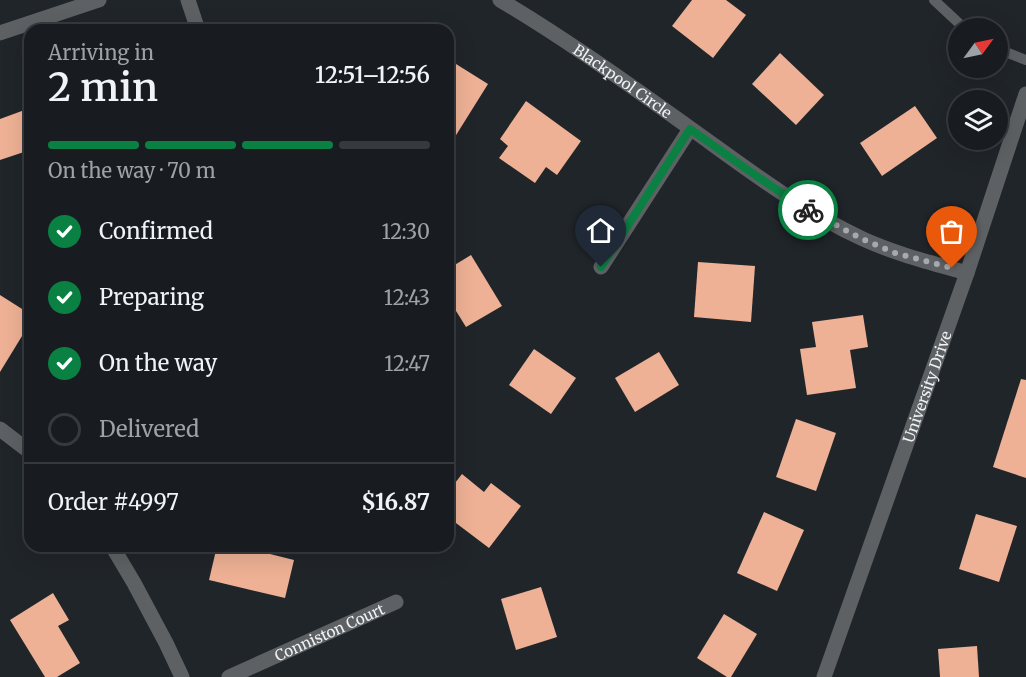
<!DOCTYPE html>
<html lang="en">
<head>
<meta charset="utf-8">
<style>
	body { margin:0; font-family:Merriweather,serif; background:#212529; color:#f1f3f6; height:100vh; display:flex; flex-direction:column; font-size:22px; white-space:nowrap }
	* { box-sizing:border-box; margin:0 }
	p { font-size:20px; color:#9fa1a5 }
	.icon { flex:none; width:33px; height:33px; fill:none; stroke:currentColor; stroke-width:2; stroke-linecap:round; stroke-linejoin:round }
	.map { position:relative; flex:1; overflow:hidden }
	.sheet { position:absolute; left:24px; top:24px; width:430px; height:528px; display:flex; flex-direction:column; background:#181c20; border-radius:18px; box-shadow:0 6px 24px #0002,0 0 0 2px #363a3e }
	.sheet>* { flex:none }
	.needle { width:39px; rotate:57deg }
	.tools { position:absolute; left:948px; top:18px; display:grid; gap:12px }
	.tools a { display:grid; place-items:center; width:60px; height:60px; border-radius:50%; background:#181c20; box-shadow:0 6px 24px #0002,0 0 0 2px #363a3e; font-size:30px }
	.pin { position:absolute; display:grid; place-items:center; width:51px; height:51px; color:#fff; margin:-62px -26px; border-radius:50% 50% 50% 0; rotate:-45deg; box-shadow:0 0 6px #0007 }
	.pin .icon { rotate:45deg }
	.courier { position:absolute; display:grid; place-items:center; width:60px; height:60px; margin:-30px; border:4px solid #0b8043; border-radius:50%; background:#fff; color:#222; box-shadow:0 2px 8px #0007 }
	.summary em { font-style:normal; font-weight:600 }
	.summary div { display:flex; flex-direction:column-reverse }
	.summary { display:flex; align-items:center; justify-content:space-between; height:102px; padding:0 24px }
	h1 { font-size:39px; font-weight:600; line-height:45px }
	.bar { display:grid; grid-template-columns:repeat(4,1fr); gap:9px 6px; align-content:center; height:72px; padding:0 24px }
	.bar i { height:8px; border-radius:4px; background:#363a3e }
	.bar .active { background:#0b8043 }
	.bar p { grid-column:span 4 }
	.line { display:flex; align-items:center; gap:15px; padding:0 24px; border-top:2px solid #363a3e }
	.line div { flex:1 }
	ol { padding:0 24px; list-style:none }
	li { display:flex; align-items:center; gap:18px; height:66px }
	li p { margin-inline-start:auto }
	li .icon { padding:6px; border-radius:50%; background:#0b8043; color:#fff; stroke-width:4 }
	li:last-child { color:#9fa1a5 }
	li i { width:33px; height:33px; border:3px solid #363a3e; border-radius:50% }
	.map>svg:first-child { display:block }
	.building { fill:#eeb195 }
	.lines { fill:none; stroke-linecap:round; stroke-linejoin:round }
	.lane { stroke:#5e6163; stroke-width:10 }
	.street { stroke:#5e6163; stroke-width:15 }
	.done { stroke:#a6aaae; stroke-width:6; stroke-dasharray:0 10.8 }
	.route { stroke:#0b8043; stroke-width:8 }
	.labels { text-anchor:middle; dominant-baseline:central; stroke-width:6; stroke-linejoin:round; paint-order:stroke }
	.street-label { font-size:15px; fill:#eef2f5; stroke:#161c21 }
</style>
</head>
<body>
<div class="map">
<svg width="1026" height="677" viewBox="0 0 1026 677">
	<rect width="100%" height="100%" fill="#20252a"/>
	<!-- building -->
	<g class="building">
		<path d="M692,0H726L746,15L713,58L672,26Z"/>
		<path d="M780,53L824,95L796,125L752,84Z"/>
		<path d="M448,59L488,84L448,148Z"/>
		<path d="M526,101L581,141L557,175L546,167L535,183L499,158L508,146L500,139Z"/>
		<path d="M915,106L937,138L882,176L860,143Z"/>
		<path d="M30,108V150L0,160V119Z"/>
		<path d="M471,255L502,306L466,327L448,298V269Z"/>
		<path d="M698,262L755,266L751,322L694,317Z"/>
		<path d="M0,295L30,314V323L0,372Z"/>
		<path d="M863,315L868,347L850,350L856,388L807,395L800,349L816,347L812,322Z"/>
		<path d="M534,349L576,378L551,414L509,385Z"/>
		<path d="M659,352L679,385L635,412L615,378Z"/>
		<path d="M1021,379L1026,380V478L993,467Z"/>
		<path d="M796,419L836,433L816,491L776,477Z"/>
		<path d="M462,474L484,492L491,483L521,506L489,548L448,517V492Z"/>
		<path d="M764,512L804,530L777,591L737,573Z"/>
		<path d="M976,514L1017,526L999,582L959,569Z"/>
		<path d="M217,546H238L294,560L285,598L209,580Z"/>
		<path d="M541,587L557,637L516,650L501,599Z"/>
		<path d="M53,593L69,620L58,626L80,663L57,677H45L10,620Z"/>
		<path d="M724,614L757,634L731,677H727L697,658Z"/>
		<path d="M977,646L979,677H940L938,649Z"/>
	</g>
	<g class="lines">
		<!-- lane -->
		<g class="lane">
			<path d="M934,0L964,28"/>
			<path d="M998,49L1026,60"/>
		</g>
		<!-- street -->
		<g class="street">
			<path d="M188,0L198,30"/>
			<path id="s1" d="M500,0C566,39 628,84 690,128C746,168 800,210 863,239C896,254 932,263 967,273"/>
			<path d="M0,33L99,0"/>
			<path d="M601,267L690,129"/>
			<path d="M0,429L30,452"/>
			<path d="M112,546L134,583L166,643L182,677"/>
			<path id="s2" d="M229,677L396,602"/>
			<path id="s3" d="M824,677L967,273L1026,94"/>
		</g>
	</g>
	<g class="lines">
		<!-- done -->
		<path class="done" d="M808,210L862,239L895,253L952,268"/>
		<!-- route -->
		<path class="route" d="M601,267L690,129C729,156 767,185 808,210"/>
	</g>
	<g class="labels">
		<!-- street labels -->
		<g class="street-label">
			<text stroke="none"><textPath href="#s1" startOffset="147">Blackpool Circle</textPath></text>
			<text stroke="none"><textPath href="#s3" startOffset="308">University Drive</textPath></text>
			<text stroke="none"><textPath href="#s2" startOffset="110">Conniston Court</textPath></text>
		</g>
	</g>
</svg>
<div class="tools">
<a><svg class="needle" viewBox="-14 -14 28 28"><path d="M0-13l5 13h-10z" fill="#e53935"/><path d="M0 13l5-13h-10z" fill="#9fa1a5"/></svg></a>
<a><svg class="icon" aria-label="layers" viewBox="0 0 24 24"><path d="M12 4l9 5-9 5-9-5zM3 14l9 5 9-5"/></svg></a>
</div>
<div class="pin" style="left:952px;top:268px;background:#ea580c"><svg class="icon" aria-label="bag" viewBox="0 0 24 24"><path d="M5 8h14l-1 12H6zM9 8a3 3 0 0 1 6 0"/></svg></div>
<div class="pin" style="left:601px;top:267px;background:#1f2937"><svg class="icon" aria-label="home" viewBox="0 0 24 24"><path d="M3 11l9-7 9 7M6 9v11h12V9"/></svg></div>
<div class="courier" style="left:808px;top:210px"><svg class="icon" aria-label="bike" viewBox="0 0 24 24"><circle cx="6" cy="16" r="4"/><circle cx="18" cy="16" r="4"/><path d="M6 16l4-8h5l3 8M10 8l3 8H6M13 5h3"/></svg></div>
<section class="sheet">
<div class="summary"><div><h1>2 min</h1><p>Arriving in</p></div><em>12:51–12:56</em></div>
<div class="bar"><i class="active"></i><i class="active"></i><i class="active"></i><i></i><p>On the way · 70 m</p></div>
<ol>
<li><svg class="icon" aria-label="check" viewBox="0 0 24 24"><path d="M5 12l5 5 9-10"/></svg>Confirmed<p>12:30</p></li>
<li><svg class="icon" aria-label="check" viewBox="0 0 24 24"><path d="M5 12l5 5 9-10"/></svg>Preparing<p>12:43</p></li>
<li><svg class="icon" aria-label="check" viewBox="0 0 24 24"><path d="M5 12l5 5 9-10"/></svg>On the way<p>12:47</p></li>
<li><i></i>Delivered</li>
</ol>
<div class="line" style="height:78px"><div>Order #4997</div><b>$16.87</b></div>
</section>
</div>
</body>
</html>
